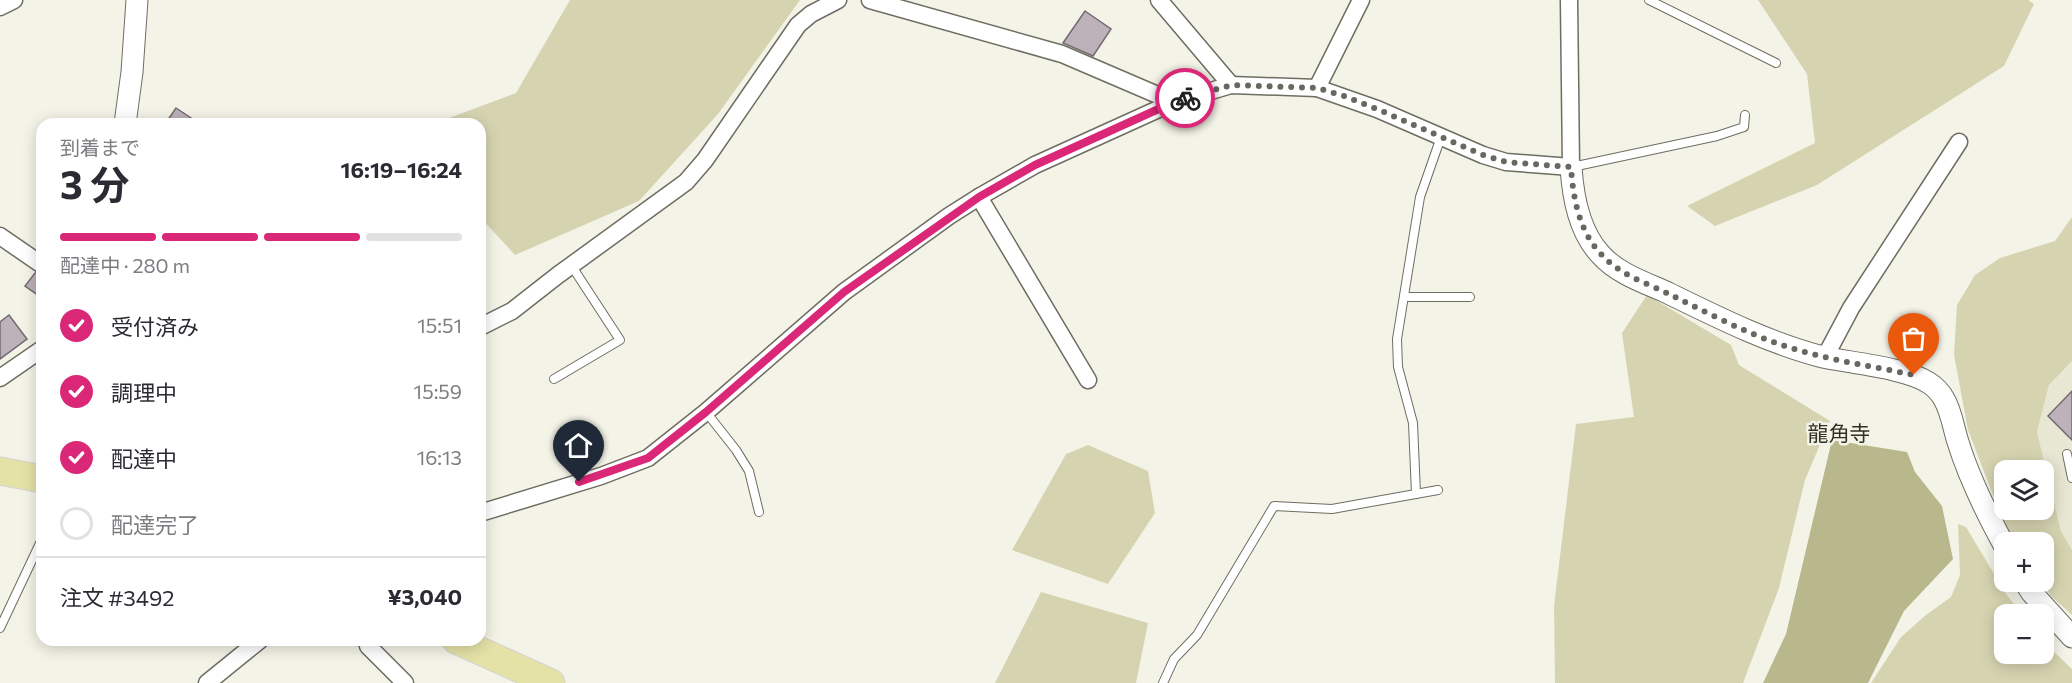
<!DOCTYPE html>
<html lang="ja">
<head>
<meta charset="utf-8">
<style>
	body { margin:0; font-family:Commissioner,"Noto Sans JP",sans-serif; background:#f2f2f3; color:#2b2b33; height:100vh; display:flex; flex-direction:column; font-size:22px; white-space:nowrap }
	* { box-sizing:border-box; margin:0 }
	p { font-size:20px; color:#7c7c81 }
	.icon { flex:none; width:33px; height:33px; fill:none; stroke:currentColor; stroke-width:2; stroke-linecap:round; stroke-linejoin:round }
	.map { position:relative; flex:1; overflow:hidden }
	.drawer { position:absolute; left:36px; top:118px; width:450px; height:528px; display:flex; flex-direction:column; background:#fff; border-radius:18px; box-shadow:0 3px 15px #0003 }
	.drawer>* { flex:none }
	.buttons { position:absolute; left:1994px; top:460px; display:grid; gap:12px }
	.buttons a { display:grid; place-items:center; width:60px; height:60px; border-radius:12px; background:#fff; box-shadow:0 3px 15px #0003; font-size:30px }
	.pin { position:absolute; display:grid; place-items:center; width:51px; height:51px; color:#fff; margin:-62px -26px; border-radius:50% 50% 50% 0; rotate:-45deg; box-shadow:0 0 6px #0007 }
	.pin .icon { rotate:45deg }
	.courier { position:absolute; display:grid; place-items:center; width:60px; height:60px; margin:-30px; border:4px solid #db2777; border-radius:50%; background:#fff; color:#222; box-shadow:0 2px 8px #0007 }
	.head em { font-style:normal; font-weight:700 }
	.head div { display:flex; flex-direction:column-reverse }
	.head { display:flex; align-items:center; justify-content:space-between; height:102px; padding:0 24px }
	h1 { font-size:39px; font-weight:700; line-height:45px }
	.bar { display:grid; grid-template-columns:repeat(4,1fr); gap:9px 6px; align-content:center; height:72px; padding:0 24px }
	.bar i { height:8px; border-radius:4px; background:#e1e1e2 }
	.bar .active { background:#db2777 }
	.bar p { grid-column:span 4 }
	.line { display:flex; align-items:center; gap:15px; padding:0 24px; border-top:2px solid #e1e1e2 }
	.line div { flex:1 }
	ol { padding:0 24px; list-style:none }
	li { display:flex; align-items:center; gap:18px; height:66px }
	li p { margin-inline-start:auto }
	li .icon { padding:6px; border-radius:50%; background:#db2777; color:#fff; stroke-width:4 }
	li:last-child { color:#7c7c81 }
	li i { width:33px; height:33px; border:3px solid #e1e1e2; border-radius:50% }
	.map>svg:first-child { display:block }
	.built { fill:#e8e7d3 }
	.green { fill:#d6d4b0; fill-rule:evenodd }
	.water { fill:#b9b78c }
	.building { fill:#bdb2ba; stroke:#736a71; stroke-width:1.5 }
	.lines { fill:none; stroke-linecap:round; stroke-linejoin:round }
	.service-casing { stroke:#6d6d62; stroke-width:10 }
	.minor-casing { stroke:#6d6d62; stroke-width:19 }
	.tertiary-casing { stroke:#6d6d62; stroke-width:23 }
	.primary-casing { stroke:#d2d2d1; stroke-width:29 }
	.service { stroke:#fff; stroke-width:8 }
	.minor { stroke:#fff; stroke-width:16 }
	.tertiary { stroke:#fff; stroke-width:21 }
	.primary { stroke:#e5e2a8; stroke-width:27 }
	.done { stroke:#686760; stroke-width:6; stroke-dasharray:0 10.8 }
	.route { stroke:#db2777; stroke-width:8 }
	.labels { text-anchor:middle; dominant-baseline:central; stroke-width:5; stroke-linejoin:round; paint-order:stroke }
	.quarter-label { font-size:21px; fill:#313027; stroke:#f4f3e7 }
</style>
</head>
<body>
<div class="map">
<svg width="2072" height="683" viewBox="0 0 2072 683">
	<rect width="100%" height="100%" fill="#f4f3e7"/>
	<!-- built -->
	<path class="built" d="M2072,361V550L2061,531L2037,432L2049,385Z"/>
	<!-- green -->
	<g class="green">
		<path d="M570,0H800L718,114L639,201L515,255L480,217V124H433L516,93Z"/>
		<path d="M1758,0H2028L2034,4L2004,66L1817,185L1715,226L1687,206L1815,143L1807,74Z"/>
		<path d="M2072,217V361L2049,385L2037,432L2061,531L2072,550V615L2051,596L2042,582L2043,543H2015L2007,532L1968,430L1954,355L1957,305L1975,275L2000,258L2055,241ZM2004,471H2043V510H2004Z"/>
		<path d="M1647,295L1731,345L1739,365L1830,421L1805,480L1779,588L1743,683H1555L1554,606L1576,424L1634,417L1622,333Z"/>
		<path d="M1088,445L1148,471L1155,513L1108,584L1012,550L1066,454Z"/>
		<path d="M1958,524L1966,527L2006,594L2023,615H2004V654H2043V640L2053,651L2072,669V683H1871L1901,637L1926,615L1951,597L1960,575Z"/>
		<path d="M1041,592L1148,623L1136,683H995Z"/>
	</g>
	<!-- water -->
	<path class="water" d="M1832,440L1907,452L1915,472L1942,506L1953,559L1904,611L1868,683H1763L1786,634Z"/>
	<!-- building -->
	<g class="building">
		<path d="M1085,11L1111,29L1093,56L1063,43Z"/>
		<path d="M176,108L200,124H165Z"/>
		<path d="M35,273L42,275V298L25,286Z"/>
		<path d="M9,315L27,339L0,359V322Z"/>
		<path d="M2072,391V440L2048,416Z"/>
	</g>
	<g class="lines">
		<!-- service casing -->
		<g class="service-casing">
			<g id="service">
				<path d="M1649,0L1776,63"/>
				<path d="M1572,167L1717,136L1744,127L1745,115"/>
				<path d="M1404,297H1470"/>
				<path d="M554,379L620,340L571,265"/>
				<path d="M706,412L736,450L749,471L759,512"/>
				<path d="M2067,454L2072,478"/>
				<path d="M1416,494L1413,423L1398,367L1397,339L1420,197L1441,137"/>
				<path d="M0,628L42,539"/>
				<path d="M1163,683L1174,659L1197,635L1274,506L1332,509L1438,490"/>
			</g>
		</g>
		<!-- minor casing -->
		<g class="minor-casing">
			<g id="minor">
				<path d="M870,0L1062,54L1174,102"/>
				<path d="M1159,0L1231,85"/>
				<path d="M0,7L14,0"/>
				<path d="M1317,88L1361,0"/>
				<path d="M979,197L1088,380"/>
				<path d="M0,236L42,265"/>
				<path d="M480,327L512,311L558,275L686,182L705,160L798,25L811,14L838,0"/>
				<path d="M1825,357L1851,308L1959,142"/>
				<path d="M0,378L42,349"/>
				<path d="M480,513L601,476L648,458L706,412L844,292L949,216L979,197L1035,165L1174,102L1231,85L1317,88L1377,109L1483,155L1506,162L1571,167L1569,0"/>
				<path d="M367,640L368,646L405,683"/>
				<path d="M207,683L260,640"/>
			</g>
		</g>
		<!-- tertiary casing -->
		<g class="tertiary-casing">
			<g id="tertiary">
				<path d="M125,124L132,72L137,0"/>
				<path d="M1571,167C1573,198 1579,232 1601,255C1618,274 1646,283 1668,293C1719,318 1769,343 1823,357C1851,363 1907,368 1929,383C1934,386 1941,393 1944,399C1952,413 1953,427 1958,442C1969,478 1986,512 2004,545"/>
				<path d="M2025,582L2032,593L2072,637"/>
			</g>
		</g>
		<!-- primary casing -->
		<g class="primary-casing">
			<g id="primary">
				<path d="M0,471L42,479"/>
				<path d="M456,640L551,683"/>
			</g>
		</g>
		<!-- service -->
		<use href="#service" class="service"/>
		<!-- minor -->
		<use href="#minor" class="minor"/>
		<!-- tertiary -->
		<use href="#tertiary" class="tertiary"/>
		<!-- primary -->
		<use href="#primary" class="primary"/>
	</g>
	<g class="lines">
		<!-- done -->
		<path class="done" d="M1185,98L1232,85L1317,88L1344,96L1377,109L1483,155L1506,162L1571,167C1573,198 1579,232 1602,255C1619,274 1646,283 1669,294C1706,312 1745,333 1785,346C1827,360 1871,366 1914,375"/>
		<!-- route -->
		<path class="route" d="M579,482L648,458L706,412L844,292L979,197L1035,165L1174,102L1185,98"/>
	</g>
	<g class="labels">
		<!-- quarter labels -->
		<g class="quarter-label">
			<text x="1839" y="432">龍角寺</text>
		</g>
	</g>
</svg>
<div class="buttons">
<a><svg class="icon" aria-label="layers" viewBox="0 0 24 24"><path d="M12 4l9 5-9 5-9-5zM3 14l9 5 9-5"/></svg></a>
<a>+</a>
<a>−</a>
</div>
<div class="pin" style="left:1914px;top:375px;background:#ea580c"><svg class="icon" aria-label="bag" viewBox="0 0 24 24"><path d="M5 8h14l-1 12H6zM9 8a3 3 0 0 1 6 0"/></svg></div>
<div class="pin" style="left:579px;top:482px;background:#1f2937"><svg class="icon" aria-label="home" viewBox="0 0 24 24"><path d="M3 11l9-7 9 7M6 9v11h12V9"/></svg></div>
<div class="courier" style="left:1185px;top:98px"><svg class="icon" aria-label="bike" viewBox="0 0 24 24"><circle cx="6" cy="16" r="4"/><circle cx="18" cy="16" r="4"/><path d="M6 16l4-8h5l3 8M10 8l3 8H6M13 5h3"/></svg></div>
<section class="drawer">
<div class="head"><div><h1>3 分</h1><p>到着まで</p></div><em>16:19–16:24</em></div>
<div class="bar"><i class="active"></i><i class="active"></i><i class="active"></i><i></i><p>配達中 · 280 m</p></div>
<ol>
<li><svg class="icon" aria-label="check" viewBox="0 0 24 24"><path d="M5 12l5 5 9-10"/></svg>受付済み<p>15:51</p></li>
<li><svg class="icon" aria-label="check" viewBox="0 0 24 24"><path d="M5 12l5 5 9-10"/></svg>調理中<p>15:59</p></li>
<li><svg class="icon" aria-label="check" viewBox="0 0 24 24"><path d="M5 12l5 5 9-10"/></svg>配達中<p>16:13</p></li>
<li><i></i>配達完了</li>
</ol>
<div class="line" style="height:78px"><div>注文 #3492</div><b>¥3,040</b></div>
</section>
</div>
</body>
</html>
